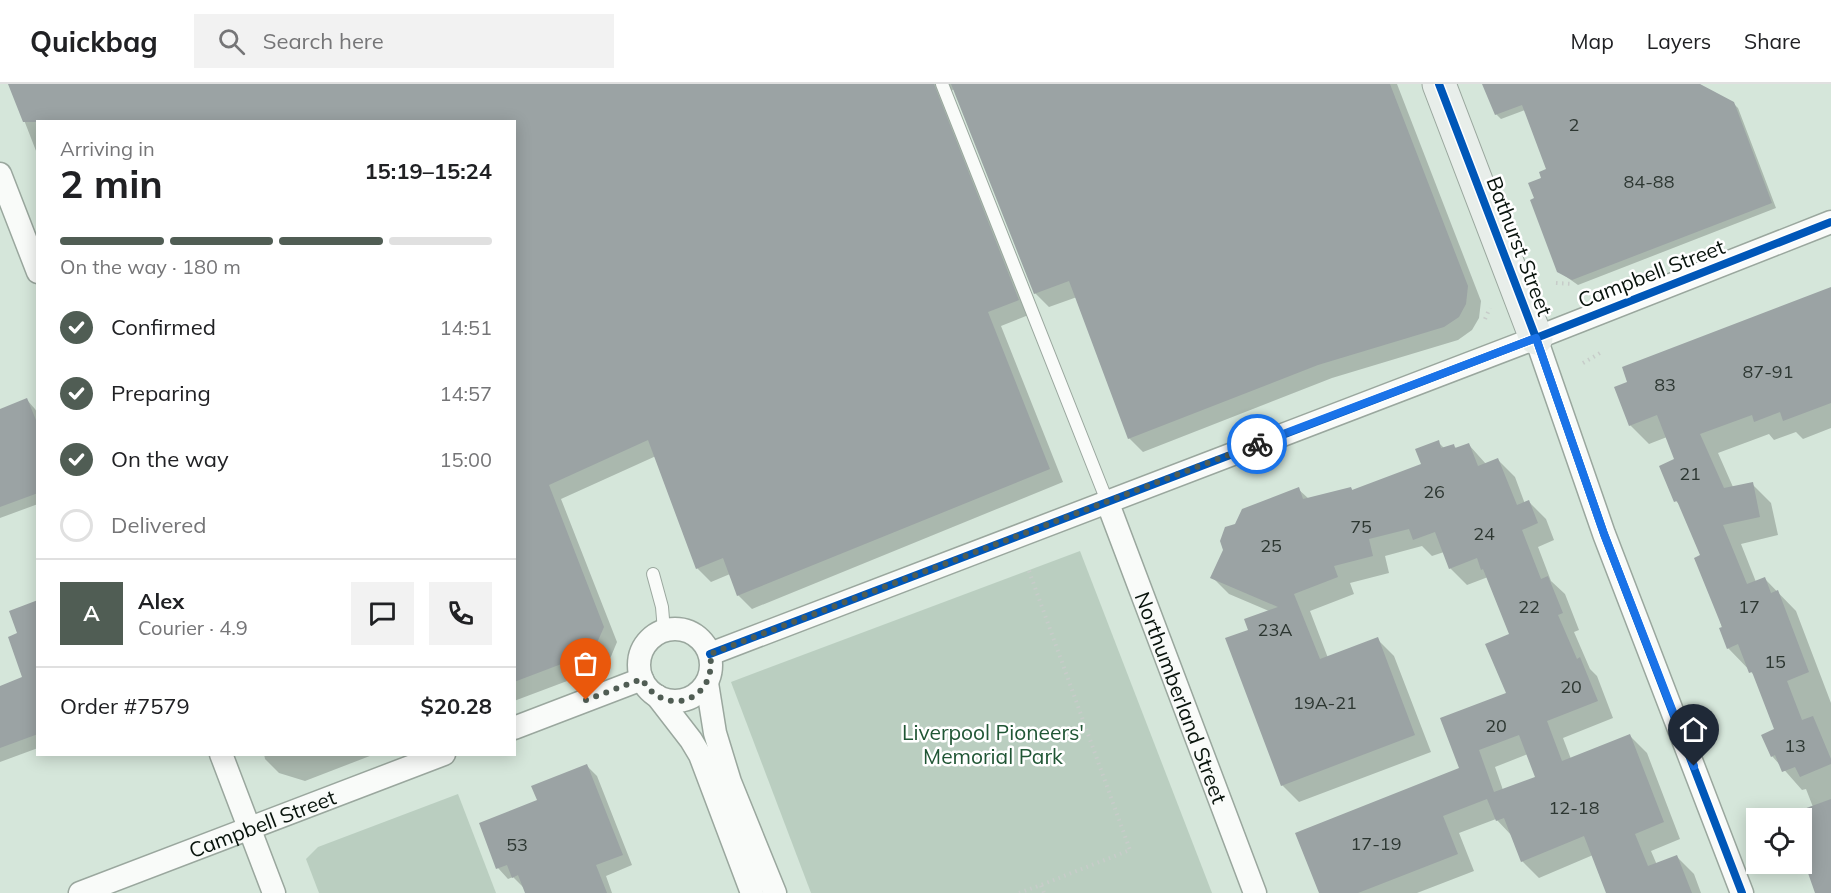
<!DOCTYPE html>
<html lang="en">
<head>
<meta charset="utf-8">
<style>
	body { margin:0; font-family:Mulish,sans-serif; background:#f2f2f2; color:#202124; height:100vh; display:flex; flex-direction:column; font-size:22px; white-space:nowrap }
	* { box-sizing:border-box; margin:0 }
	p { font-size:20px; color:#757577 }
	.icon { flex:none; width:33px; height:33px; fill:none; stroke:currentColor; stroke-width:2; stroke-linecap:round; stroke-linejoin:round }
	.map { position:relative; flex:1; overflow:hidden }
	.panel { position:absolute; left:36px; top:36px; width:480px; height:636px; display:flex; flex-direction:column; background:#fff; border-radius:0px; box-shadow:0 3px 15px #0003 }
	.panel>* { flex:none }
	.buttons { position:absolute; left:1746px; top:724px; display:grid; gap:12px }
	.buttons a { display:grid; place-items:center; width:66px; height:66px; border-radius:0px; background:#fff; box-shadow:0 3px 15px #0003; font-size:30px }
	.pin { position:absolute; display:grid; place-items:center; width:51px; height:51px; color:#fff; margin:-62px -26px; border-radius:50% 50% 50% 0; rotate:-45deg; box-shadow:0 0 6px #0007 }
	.pin .icon { rotate:45deg }
	.courier { position:absolute; display:grid; place-items:center; width:60px; height:60px; margin:-30px; border:4px solid #1a73e8; border-radius:50%; background:#fff; color:#222; box-shadow:0 2px 8px #0007 }
	.head em { font-style:normal; font-weight:700 }
	.head div { display:flex; flex-direction:column-reverse }
	.head { display:flex; align-items:center; justify-content:space-between; height:102px; padding:0 24px }
	h1 { font-size:39px; font-weight:700; line-height:45px }
	.bar { display:grid; grid-template-columns:repeat(4,1fr); gap:9px 6px; align-content:center; height:72px; padding:0 24px }
	.bar i { height:8px; border-radius:4px; background:#e0e0e0 }
	.bar .active { background:#505d54 }
	.bar p { grid-column:span 4 }
	.line { display:flex; align-items:center; gap:15px; padding:0 24px; border-top:2px solid #e0e0e0 }
	.line div { flex:1 }
	.round { display:grid; place-items:center; flex:none; width:63px; height:63px; border-radius:0px; background:#f2f2f2 }
	ol { padding:0 24px; list-style:none }
	li { display:flex; align-items:center; gap:18px; height:66px }
	li p { margin-inline-start:auto }
	li .icon { padding:6px; border-radius:50%; background:#505d54; color:#fff; stroke-width:4 }
	li:last-child { color:#757577 }
	li i { width:33px; height:33px; border:3px solid #e0e0e0; border-radius:50% }
	header { display:flex; align-items:center; gap:36px; box-sizing:border-box; height:84px; padding:0 30px; background:#fff; border-bottom:2px solid #e0e0e0 }
	header strong { font-size:28px }
	nav { display:flex; gap:33px; margin-inline-start:auto; font-size:21px }
	.search { width:420px; height:54px; background:#f2f2f2; display:flex; align-items:center; gap:15px; box-sizing:border-box; padding:0 21px; border-radius:0px; color:#757577; font-size:22px }
	.map>svg:first-child { display:block }
	.green { fill:#bacec0 }
	.shadow { fill:#0003; fill-rule:evenodd }
	.building { fill:#9ba3a4; fill-rule:evenodd }
	.lines { fill:none; stroke-linecap:round; stroke-linejoin:round }
	.lane-casing { stroke:#9aa79e; stroke-width:14 }
	.street-casing { stroke:#9aa79e; stroke-width:25 }
	.secondary-casing { stroke:#9aa79e; stroke-width:35 }
	.path { stroke:#c7ccc9; stroke-width:4; stroke-dasharray:1.5 4.5; stroke-linecap:butt }
	.lane { stroke:#f9fbf9; stroke-width:12 }
	.street { stroke:#f9fbf9; stroke-width:22 }
	.secondary { stroke:#e8eeea; stroke-width:33 }
	.cycleway-casing { stroke:#fff; stroke-width:11 }
	.cycleway { stroke:#0057b8; stroke-width:8 }
	.done { stroke:#505d54; stroke-width:6; stroke-dasharray:0 10.8 }
	.route { stroke:#1a73e8; stroke-width:8 }
	.labels { text-anchor:middle; dominant-baseline:central; stroke-width:5; stroke-linejoin:round; paint-order:stroke }
	.number-label { font-size:18px; fill:#2d3732 }
	.street-label { font-size:21px; fill:#08130c; stroke:#fff }
	.park-label { font-size:21px; fill:#205635; stroke:#fff }
</style>
</head>
<body>
<header>
<strong>Quickbag</strong>
<div class="search"><svg class="icon" aria-label="search" viewBox="0 0 24 24"><circle cx="10" cy="10" r="6"/><path d="M15 15l6 6"/></svg>Search here</div>
<nav><a>Map</a><a>Layers</a><a>Share</a></nav>
</header>
<div class="map">
<svg width="1831" height="809" viewBox="0 0 1831 809">
	<rect width="100%" height="100%" fill="#d5e6da"/>
	<!-- green -->
	<g class="green">
		<path d="M1080,467L1212,809H811L731,598Z"/>
		<path d="M458,710L496,809H319L306,775L318,763Z"/>
	</g>
	<!-- shadow -->
	<g class="shadow">
		<path d="M10,0H1397L1481,217L1479,234L1472,246L1458,256L1332,294L1143,368L1129,354L1077,213L1049,223L1035,209L954,5L948,9L1031,230L1001,242L1063,398L752,525L738,511L730,490L711,498L697,484L656,372L561,415L617,558L607,582L514,617V38H38V72Z"/>
		<path d="M1484,0H1699L1733,19L1738,24L1776,124L1578,201L1558,187L1536,115L1548,86L1525,26L1501,35L1496,30Z"/>
		<path d="M1831,205V344L1803,355L1796,348L1774,356L1769,350L1718,369L1733,403L1752,400L1771,419L1778,451L1741,460L1756,498L1765,495L1796,527L1831,619V809H1817L1802,768V735H1798L1805,732L1813,723L1806,705L1802,706L1772,672L1776,646L1757,594L1728,564L1701,472L1681,422L1676,417V376L1667,353L1649,360L1630,341Z"/>
		<path d="M27,316L35,325L38,330V420L0,434V326Z"/>
		<path d="M1438,358L1445,365L1453,361L1457,365L1469,361L1486,380L1498,376L1515,393L1525,420L1529,418L1546,435L1554,456L1538,463L1551,497L1565,510L1579,546L1574,548L1590,585L1597,592L1613,634L1563,654L1571,675L1630,652L1647,669L1680,755L1651,767L1657,781L1677,773L1694,790L1701,809H1608L1593,771L1539,794L1522,777L1512,752L1496,735L1459,749L1474,787L1417,809H1320L1461,685L1508,610L1511,551L1488,493L1467,501L1450,484L1444,468L1432,472L1422,462L1385,472L1389,489L1350,499L1354,510L1310,527L1328,574L1377,555L1394,572L1431,668L1299,718L1282,701L1250,547L1269,527L1229,510L1212,493L1236,441L1298,405L1309,415L1351,404L1353,407L1423,381ZM1528,670L1537,693L1503,706L1495,683Z"/>
		<path d="M38,517V664L0,678V603L24,594L19,550Z"/>
		<path d="M264,670H375L305,697L279,689L265,675Z"/>
		<path d="M587,682L597,692L632,781L606,792L612,809H529L513,793L508,795L498,784L481,740L539,717Z"/>
	</g>
	<!-- building -->
	<g class="building">
		<path d="M8,0H934L1019,216L988,228L1050,385L737,512L723,474L696,485L648,356L549,401L604,543L593,568L514,598V38H23Z"/>
		<path d="M951,0H1390L1468,202L1466,220L1459,233L1444,243L1318,281L1128,355L1069,197L1034,210Z"/>
		<path d="M1482,0H1700L1734,18L1772,119L1572,196L1557,188L1530,116L1534,114L1528,99L1541,94L1539,88L1546,85L1522,21L1495,31Z"/>
		<path d="M1831,203V319L1783,337L1780,328L1754,338L1752,331L1700,350L1724,404L1753,398L1760,433L1723,441L1747,500L1765,493L1771,509L1778,506L1809,588L1787,597L1802,636L1813,632L1831,675V680L1800,693L1795,683L1782,688L1775,671L1771,673L1761,651L1774,645L1752,588L1749,589L1738,560L1727,565L1719,544L1722,543L1694,474L1700,471L1677,417L1674,418L1659,382L1674,375L1657,331L1629,342L1614,303L1627,298L1622,283Z"/>
		<path d="M27,314L38,341V409L0,423V325Z"/>
		<path d="M1439,356L1441,364L1454,360L1455,364L1469,359L1478,382L1498,374L1517,421L1529,416L1538,439L1522,446L1541,495L1548,492L1563,529L1558,531L1577,575L1580,573L1598,617L1547,637L1562,677L1630,650L1664,738L1635,750L1648,782L1677,771L1692,809H1606L1584,752L1521,778L1504,734L1496,737L1487,715L1443,732L1458,770L1358,809H1319L1295,749L1459,684L1440,634L1506,609L1485,560L1509,550L1483,485L1481,486L1477,474L1449,485L1435,448L1413,456L1409,445L1369,455L1373,472L1334,482L1338,493L1294,510L1320,575L1378,553L1415,651L1281,702L1225,554L1248,546L1244,535L1278,523L1210,494L1223,466L1220,457L1225,443L1235,440L1242,425L1299,403L1303,415L1351,403L1352,406L1421,380L1415,365ZM1519,651L1535,693L1494,708L1479,666Z"/>
		<path d="M38,516V650L0,664V602L22,593L8,553L17,549L9,527Z"/>
		<path d="M587,680L623,771L596,781L607,809H525L518,791L512,794L507,781L496,785L479,739L537,716L531,702Z"/>
		<path d="M1831,715V809H1815L1802,772V732L1803,731L1801,726Z"/>
	</g>
	<g class="lines">
		<!-- lane casing -->
		<g class="lane-casing">
			<g id="lane">
				<path d="M942,0L1107,417"/>
				<path d="M653,490L662,523L664,547"/>
			</g>
		</g>
		<!-- street casing -->
		<g class="street-casing">
			<g id="street">
				<path d="M0,90L38,188"/>
				<path d="M1536,254L1604,450L1742,809"/>
				<path id="s1" d="M1107,417L1255,809"/>
				<circle cx="675" cy="581" r="36"/>
				<path d="M710,570L1536,254L1831,138"/>
				<path d="M707,599L715,649L730,698L775,809"/>
				<path d="M657,612L691,656L700,671L752,809"/>
				<path d="M514,644L642,595"/>
				<path d="M221,670L274,809"/>
				<path id="s2" d="M80,809L444,670"/>
			</g>
		</g>
		<!-- secondary casing -->
		<g class="secondary-casing">
			<path id="secondary" d="M1439,0L1536,254"/>
		</g>
		<!-- path -->
		<g class="path">
			<path d="M1556,199L1573,200"/>
			<path d="M1485,235L1490,224"/>
			<path d="M1583,279L1600,269"/>
			<path d="M1029,487L1130,766L1041,801"/>
			<path d="M1019,809L1041,801L1044,809"/>
		</g>
		<!-- lane -->
		<use href="#lane" class="lane"/>
		<!-- street -->
		<use href="#street" class="street"/>
		<!-- secondary -->
		<use href="#secondary" class="secondary"/>
		<!-- cycleway casing -->
		<g class="cycleway-casing">
			<g id="cycleway">
				<path d="M1439,0L1536,254L1604,450L1742,809"/>
				<path d="M710,570L1536,254L1831,138"/>
			</g>
		</g>
		<!-- cycleway -->
		<use href="#cycleway" class="cycleway"/>
	</g>
	<g class="lines">
		<!-- done -->
		<path class="done" d="M586,616L642,595C665,636 718,616 710,570L1257,360"/>
		<!-- route -->
		<path class="route" d="M1257,360L1536,254L1604,450L1694,682"/>
	</g>
	<g class="labels">
		<!-- number labels -->
		<g class="number-label">
			<text x="1574" y="40">2</text>
			<text x="1649" y="97">84-88</text>
			<text x="1768" y="287">87-91</text>
			<text x="1665" y="300">83</text>
			<text x="1690" y="389">21</text>
			<text x="1434" y="407">26</text>
			<text x="1361" y="442">75</text>
			<text x="1484" y="449">24</text>
			<text x="1271" y="461">25</text>
			<text x="1529" y="522">22</text>
			<text x="1749" y="522">17</text>
			<text x="1275" y="545">23A</text>
			<text x="1775" y="577">15</text>
			<text x="1571" y="602">20</text>
			<text x="1325" y="618">19A-21</text>
			<text x="1496" y="641">20</text>
			<text x="1795" y="661">13</text>
			<text x="1574" y="723">12-18</text>
			<text x="1376" y="759">17-19</text>
			<text x="517" y="760">53</text>
		</g>
		<!-- street labels -->
		<g class="street-label">
			<text transform="translate(1520 162) rotate(69)">Bathurst Street</text>
			<text transform="translate(1651 189) rotate(-21)">Campbell Street</text>
			<text stroke="none"><textPath href="#s1" startOffset="210">Northumberland Street</textPath></text>
			<text stroke="none"><textPath href="#s2" startOffset="195">Campbell Street</textPath></text>
		</g>
		<!-- park labels -->
		<g class="park-label">
			<text x="993" y="648">Liverpool Pioneers'<tspan x="993" dy="24">Memorial Park</tspan></text>
		</g>
	</g>
</svg>
<div class="buttons">
<a><svg class="icon" aria-label="locate" viewBox="0 0 24 24"><circle cx="12" cy="12" r="6"/><path d="M12 2v4M12 18v4M2 12h4M18 12h4"/></svg></a>
</div>
<div class="pin" style="left:586px;top:616px;background:#ea580c"><svg class="icon" aria-label="bag" viewBox="0 0 24 24"><path d="M5 8h14l-1 12H6zM9 8a3 3 0 0 1 6 0"/></svg></div>
<div class="pin" style="left:1694px;top:682px;background:#1f2937"><svg class="icon" aria-label="home" viewBox="0 0 24 24"><path d="M3 11l9-7 9 7M6 9v11h12V9"/></svg></div>
<div class="courier" style="left:1257px;top:360px"><svg class="icon" aria-label="bike" viewBox="0 0 24 24"><circle cx="6" cy="16" r="4"/><circle cx="18" cy="16" r="4"/><path d="M6 16l4-8h5l3 8M10 8l3 8H6M13 5h3"/></svg></div>
<section class="panel">
<div class="head"><div><h1>2 min</h1><p>Arriving in</p></div><em>15:19–15:24</em></div>
<div class="bar"><i class="active"></i><i class="active"></i><i class="active"></i><i></i><p>On the way · 180 m</p></div>
<ol>
<li><svg class="icon" aria-label="check" viewBox="0 0 24 24"><path d="M5 12l5 5 9-10"/></svg>Confirmed<p>14:51</p></li>
<li><svg class="icon" aria-label="check" viewBox="0 0 24 24"><path d="M5 12l5 5 9-10"/></svg>Preparing<p>14:57</p></li>
<li><svg class="icon" aria-label="check" viewBox="0 0 24 24"><path d="M5 12l5 5 9-10"/></svg>On the way<p>15:00</p></li>
<li><i></i>Delivered</li>
</ol>
<div class="line" style="height:108px"><b class="round" style="background:#505d54;color:#fff">A</b><div><b>Alex</b><p>Courier · 4.9</p></div><a class="round"><svg class="icon" aria-label="chat" viewBox="0 0 24 24"><path d="M4 5h16v11H9l-5 4z"/></svg></a><a class="round"><svg class="icon" aria-label="phone" viewBox="0 0 24 24"><path d="M5 4h4l2 5-3 2q2 4 5 5l2-3 5 2v4C11 20 4 13 5 4z"/></svg></a></div>
<div class="line" style="height:78px"><div>Order #7579</div><b>$20.28</b></div>
</section>
</div>
</body>
</html>
